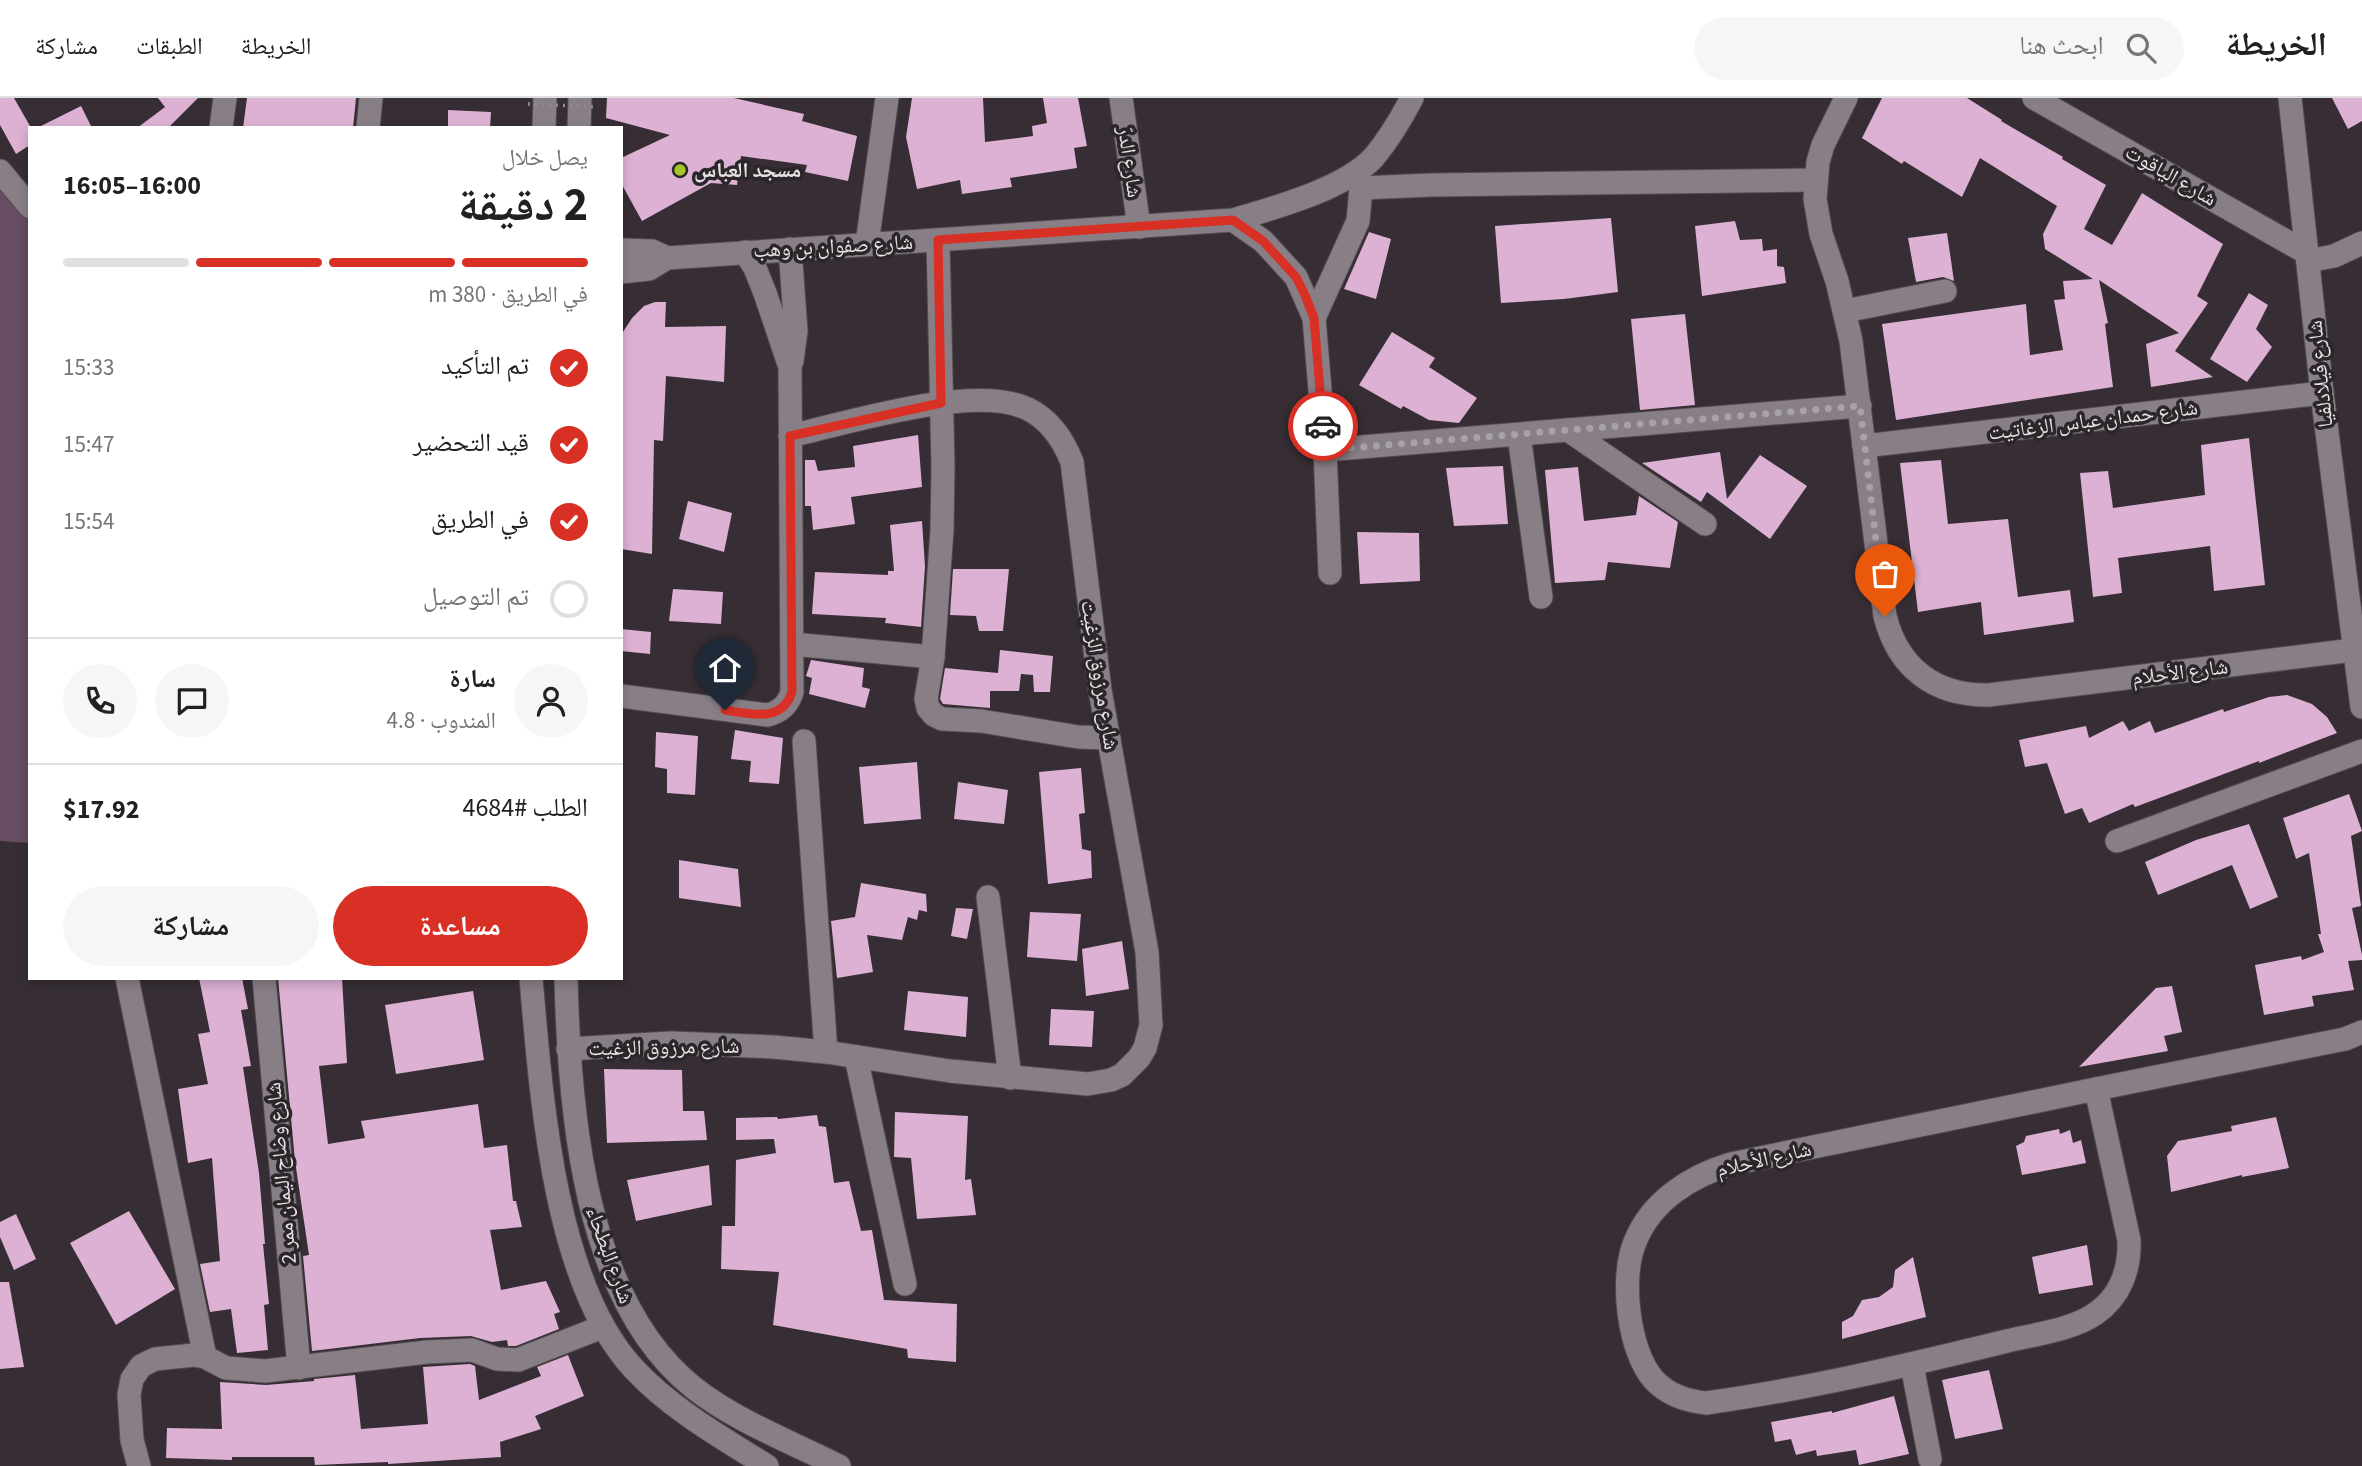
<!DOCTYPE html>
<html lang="ar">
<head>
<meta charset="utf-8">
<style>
	body { margin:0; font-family:"Source Sans 3","Noto Naskh Arabic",sans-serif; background:#f6f6f6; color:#202124; direction:rtl; height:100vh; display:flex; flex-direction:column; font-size:26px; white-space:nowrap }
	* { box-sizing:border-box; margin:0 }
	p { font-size:23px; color:#757577 }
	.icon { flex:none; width:38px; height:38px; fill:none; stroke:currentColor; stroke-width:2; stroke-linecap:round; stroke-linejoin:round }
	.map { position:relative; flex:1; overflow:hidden; direction:ltr }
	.side { position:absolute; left:28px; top:28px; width:595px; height:854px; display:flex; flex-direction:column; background:#fff; border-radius:0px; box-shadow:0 4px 10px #0003; direction:rtl }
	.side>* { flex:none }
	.pin { position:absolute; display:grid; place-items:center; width:60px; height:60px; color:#fff; margin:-72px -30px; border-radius:50% 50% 50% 0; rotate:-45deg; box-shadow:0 0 7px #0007 }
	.pin .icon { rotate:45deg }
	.courier { position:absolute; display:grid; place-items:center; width:70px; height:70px; margin:-35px; border:5px solid #d93025; border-radius:50%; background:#fff; color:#222; box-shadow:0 2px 9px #0007 }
	.overview em { font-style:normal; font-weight:700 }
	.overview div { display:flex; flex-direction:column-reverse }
	.overview { display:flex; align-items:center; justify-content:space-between; height:119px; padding:0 35px }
	h1 { font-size:46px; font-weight:700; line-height:52px }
	.bar { display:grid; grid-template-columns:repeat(4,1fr); gap:10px 7px; align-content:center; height:84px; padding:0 35px }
	.bar i { height:9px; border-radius:5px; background:#e0e0e0 }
	.bar .current { background:#d93025 }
	.bar p { grid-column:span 4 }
	.line { display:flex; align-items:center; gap:18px; padding:0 35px; border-top:2px solid #e0e0e0 }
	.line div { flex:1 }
	.round { display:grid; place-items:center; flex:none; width:74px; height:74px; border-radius:37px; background:#f6f6f6 }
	ol { padding:0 35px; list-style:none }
	li { display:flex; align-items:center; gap:21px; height:77px }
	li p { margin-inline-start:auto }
	li .icon { padding:7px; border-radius:50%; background:#d93025; color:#fff; stroke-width:4 }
	li:last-child { color:#757577 }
	li i { width:38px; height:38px; border:4px solid #e0e0e0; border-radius:50% }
	.primary-button { display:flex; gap:14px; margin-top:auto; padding:14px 35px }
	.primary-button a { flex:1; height:80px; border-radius:42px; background:#d93025; color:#fff; font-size:28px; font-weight:700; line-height:80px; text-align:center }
	.primary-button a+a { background:#f6f6f6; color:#202124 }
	header { display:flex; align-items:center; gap:42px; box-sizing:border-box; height:98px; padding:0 35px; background:#fff; border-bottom:2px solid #e0e0e0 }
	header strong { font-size:33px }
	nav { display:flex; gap:38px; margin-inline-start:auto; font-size:24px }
	.search { width:490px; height:63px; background:#f6f6f6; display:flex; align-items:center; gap:18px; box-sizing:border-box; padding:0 24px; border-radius:38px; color:#757577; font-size:26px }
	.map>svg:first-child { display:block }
	.green { fill:#674d62 }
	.building { fill:#dcb1d3 }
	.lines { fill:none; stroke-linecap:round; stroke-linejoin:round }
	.minor-casing { stroke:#514c50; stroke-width:25 }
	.minor { stroke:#887f86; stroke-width:23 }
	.path-bridge { stroke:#918a8f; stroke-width:3.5; stroke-dasharray:2 5; stroke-linecap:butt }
	.done { stroke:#a8a2a7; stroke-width:7; stroke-dasharray:0 12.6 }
	.route { stroke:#d93025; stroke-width:9 }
	.poi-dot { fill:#a2c929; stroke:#2c252a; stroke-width:2.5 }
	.labels { text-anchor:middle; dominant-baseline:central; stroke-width:7; stroke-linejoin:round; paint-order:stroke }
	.street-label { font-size:21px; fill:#e6e1e5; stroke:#2c252a }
	.poi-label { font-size:21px; font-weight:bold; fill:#e6e1e5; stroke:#2c252a; text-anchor:start }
</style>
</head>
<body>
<header>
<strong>الخريطة</strong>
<div class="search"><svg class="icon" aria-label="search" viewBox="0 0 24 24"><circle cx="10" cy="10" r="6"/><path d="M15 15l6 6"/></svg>ابحث هنا</div>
<nav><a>الخريطة</a><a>الطبقات</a><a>مشاركة</a></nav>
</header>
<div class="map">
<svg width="2362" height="1368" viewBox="0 0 2362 1368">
	<rect width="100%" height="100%" fill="#362e34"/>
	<!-- green -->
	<path class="green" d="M0,79L30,120V745L0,743Z"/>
	<!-- building -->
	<g class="building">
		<path d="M0,0H14L30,28V47L16,56L0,27Z"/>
		<path d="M158,0H198L168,30H137L165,9Z"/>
		<path d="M247,0H356L353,30H243Z"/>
		<path d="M607,0H734L804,16L802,23L857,38L848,83L805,74L807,67L741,58L737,87L711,85L642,123L621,85V60L670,37L606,20Z"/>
		<path d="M912,0H983L985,44L1033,38L1032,28L1047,25L1043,0H1078L1087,48L1074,50L1077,70L1010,80L1012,89L962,96L960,82L917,91L906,39Z"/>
		<path d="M1882,0H1967L2002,22L2001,23L2063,59L2062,61L2106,87L2084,131L2112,147L2142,95L2223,146L2197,198L2208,205L2175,253L2213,279L2151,289L2146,246L2179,235L2099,182L2108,225L2105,226L2113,289L1896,322L1882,226L2026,206L2030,257L2063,252L2054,202L2065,201L2063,183L2093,181L2045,151L2043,136L2057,108L1980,60L1962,99L1904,63L1902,66L1862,40Z"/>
		<path d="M2332,0H2362V23L2348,31Z"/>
		<path d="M81,8L92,30H37Z"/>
		<path d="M448,12L491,14L490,30H448Z"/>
		<path d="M1611,120L1618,194L1564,201L1501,205L1495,128Z"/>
		<path d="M1735,123L1740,142L1762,141L1763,153L1777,151V168L1784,169L1786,185L1702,198L1695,128Z"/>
		<path d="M1369,134L1391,141L1376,201L1344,191Z"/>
		<path d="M1947,135L1954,183L1943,179L1916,184L1908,140Z"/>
		<path d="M2249,195L2268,207L2256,231L2272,249L2247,284L2210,261Z"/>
		<path d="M655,204H666L665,229L726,228L724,284L666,278L663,343L654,342L652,456L621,451V237L632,220L644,208Z"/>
		<path d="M1685,216L1695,307L1640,312L1631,221Z"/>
		<path d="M1392,234L1435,260L1429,269L1477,300L1459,325L1429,322L1403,308L1401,311L1359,287Z"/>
		<path d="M918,337L922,389L851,399L855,426L813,432L811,408H805V362H815L818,373L855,369L853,348Z"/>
		<path d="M2249,340L2265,487L2214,493L2210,448L2118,460L2122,495L2093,499L2080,375L2108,373L2113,410L2205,397L2201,347Z"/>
		<path d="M1720,354L1727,401L1760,357L1807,388L1770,441L1707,394L1701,404L1642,365Z"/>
		<path d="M1941,362L1948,426L2008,421L2018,499L2070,492L2074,524L1984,537L1981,504L1918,514L1900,365Z"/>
		<path d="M1503,368L1508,426L1454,428L1446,370Z"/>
		<path d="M1578,369L1584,423L1636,417L1639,398L1678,424L1670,470L1608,464L1605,482L1555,485L1545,372Z"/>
		<path d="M688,403L732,415L724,454L679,441Z"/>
		<path d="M922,423L925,468L921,529L885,525L886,520L812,516L815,474L888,477V473H894L890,427Z"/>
		<path d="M1357,434L1419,435L1420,483L1360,486Z"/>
		<path d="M953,471H1009L1003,533H979L976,518L950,517Z"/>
		<path d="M673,491L723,494L721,526L669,523Z"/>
		<path d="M621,531L651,534L650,556L621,553Z"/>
		<path d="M1000,552L1053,558L1050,594H1034L1033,577L1021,576L1019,593H990V610L943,606L940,601L945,570L998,575Z"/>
		<path d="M811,562L864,570L862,589L870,591L865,610L809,596L812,580L806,578Z"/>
		<path d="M2287,597L2312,606L2327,619L2337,635L2259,665V663L2135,709L2133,706L2089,725L2082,710L2065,716L2047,665L2025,669L2019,642L2086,628L2089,640L2123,623L2129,633L2150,623L2155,635L2223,611L2224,614L2269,599Z"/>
		<path d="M735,632L783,640L779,686L749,684L751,663L731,661Z"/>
		<path d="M656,634L698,638L695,697L667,695V671L655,669Z"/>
		<path d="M917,664L921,721L864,726L859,669Z"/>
		<path d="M1081,670L1085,715L1079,716L1082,751L1091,753L1092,780L1048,786L1039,674Z"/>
		<path d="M958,684L1008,692L1004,726L954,721Z"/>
		<path d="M2349,696L2362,733L2351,738L2361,808L2352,810L2362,857V862L2348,863L2354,892L2312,898L2314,908L2264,917L2255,867L2301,858L2302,862L2324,854L2318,836H2321L2309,755L2296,761L2283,720Z"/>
		<path d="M2249,726L2278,799L2250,811L2232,767L2158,797L2145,764L2196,742Z"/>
		<path d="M679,762L738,771L741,809L679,800Z"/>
		<path d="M861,785L926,796L927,814L919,812L917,822L908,819L902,842L867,837L873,874L837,880L831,823L855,819Z"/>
		<path d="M956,810L973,811L967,841L951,838Z"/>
		<path d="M1030,814L1081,816L1077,863L1027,859Z"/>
		<path d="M1122,843L1129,891L1086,898L1082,851Z"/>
		<path d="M199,880H242L248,911L241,912L251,968L243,969L259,1075L265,1146H263L269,1206L264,1207L268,1252L237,1255L231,1211L210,1214L200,1166L220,1163L212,1060L188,1065L178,991L208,986L198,936L210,934Z"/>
		<path d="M278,880H342L347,965L319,968L328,1046L365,1040L361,1023L478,1006L484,1050L507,1047L513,1103H516L522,1129L490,1132L501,1192L546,1183L560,1214L554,1216L559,1231L516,1248H508L507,1242L492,1244L471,1238L420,1240L312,1253L303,1158L309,1157L295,1063Z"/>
		<path d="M2172,888L2182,934L2164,938L2168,953L2079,969L2156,890Z"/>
		<path d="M473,893L484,962L396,976L385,907Z"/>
		<path d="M908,893L968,899L966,939L904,932Z"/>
		<path d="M1051,911L1094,913L1092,949L1049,947Z"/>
		<path d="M604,971L682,972L683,1013H704L707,1042L607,1045Z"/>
		<path d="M895,1014L968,1018L965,1082L971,1081L976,1117L917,1121L911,1060L894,1059Z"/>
		<path d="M817,1017L819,1028L826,1029L834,1085L849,1083L861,1133L872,1132L884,1202L957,1206L956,1264L908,1260L907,1251L773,1227L779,1174L721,1171L722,1128H735L736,1062L776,1055L774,1041L736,1042V1020L777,1019L778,1021Z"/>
		<path d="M2276,1019L2289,1070L2242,1079V1077L2171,1094L2167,1058L2178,1043L2232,1033L2231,1028Z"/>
		<path d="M2059,1031L2060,1036L2070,1032L2073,1045L2081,1042L2086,1065L2022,1077L2016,1048L2024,1044L2026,1038Z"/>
		<path d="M709,1067L712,1107L636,1123L627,1082Z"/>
		<path d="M129,1113L175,1191L116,1227L70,1145Z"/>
		<path d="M16,1116L36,1161L14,1172L0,1139V1124Z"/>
		<path d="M2087,1147L2093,1187L2039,1196L2032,1159Z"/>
		<path d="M1913,1159L1926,1219L1842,1241V1224L1853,1218L1862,1202L1879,1199L1893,1189L1895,1172Z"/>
		<path d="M0,1184H9L24,1269L0,1271Z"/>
		<path d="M568,1257L584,1298L535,1318L541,1331L500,1344L501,1359L388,1366V1364L315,1367L314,1359H232V1362L166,1360L167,1330L222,1331L220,1284L266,1287L314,1283V1281L355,1277L361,1331L428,1326L423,1269L470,1266L475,1268L479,1302L541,1278L537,1269Z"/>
		<path d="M1989,1272L2003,1331L1955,1341L1942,1282Z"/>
		<path d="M1894,1298L1909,1356L1859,1367L1856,1352L1817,1358L1816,1352L1796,1357L1791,1341L1775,1344L1771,1324L1832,1313V1315Z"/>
	</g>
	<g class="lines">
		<!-- minor casing -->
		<g class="minor-casing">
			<g id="minor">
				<path d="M1121,0L1139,129"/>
				<path d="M1846,0L1823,47L1818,64L1815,101L1821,136L1837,183L1851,243L1885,518C1898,570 1935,598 1989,597L2353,552"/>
				<path d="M2034,0L2307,155"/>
				<path d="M2290,0L2322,295L2362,609"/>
				<path d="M221,30L225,0"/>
				<path d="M368,30L371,0"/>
				<path d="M544,30L545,0"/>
				<path d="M579,30L580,0"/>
				<path d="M0,73L30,109"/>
				<path d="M1361,90L1431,87L1815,82"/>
				<path d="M1233,122L1263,143L1296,179L1314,220L1325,352L1330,475"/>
				<path d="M938,142L943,369L942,432L933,559L926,601L928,610L934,617L942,621L981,623L1078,639L1109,640"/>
				<path d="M867,146L887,0"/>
				<path d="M790,151L796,233L792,263"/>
				<path d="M621,152L652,153L667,160"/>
				<path d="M2308,163L2334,158L2362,145"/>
				<path d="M621,174L649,171L667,160L1233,122C1274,110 1345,91 1374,59C1389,41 1401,21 1412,0"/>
				<path d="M1845,213L1945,193"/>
				<path d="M1314,220L1358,123L1361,90L1356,76"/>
				<path d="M1568,332L1705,426"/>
				<path d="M1519,337L1541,499"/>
				<path d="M1864,348L2322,295"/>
				<path d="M1325,352L1860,308"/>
				<path d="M792,546L933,559"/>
				<path d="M621,598L767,617C780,614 788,607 792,594L790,269L765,195L755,170L745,154"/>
				<path d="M804,643L826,954"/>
				<path d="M2117,743L2362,653"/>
				<path d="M988,799L1010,980"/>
				<path d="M127,880L205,1259"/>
				<path d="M264,880L299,1270"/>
				<path d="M531,880C541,994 553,1185 634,1271C671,1311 721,1339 767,1368"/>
				<path d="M566,880C569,1011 583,1202 694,1290C736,1323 791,1344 839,1368"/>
				<path d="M568,951L671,945L774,949L826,954L950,973L1088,986L1111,982L1122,977L1139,960L1145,950L1151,927L1147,854L1100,592L1072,364C1063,341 1050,322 1028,311C974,285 848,325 790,338"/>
				<path d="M856,959L905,1186"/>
				<path d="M2096,991L2129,1142C2130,1172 2120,1199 2095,1216C2072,1232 2031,1237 2003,1244C1905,1268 1807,1291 1706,1305C1686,1303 1668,1297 1654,1282C1628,1253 1620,1179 1635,1144C1651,1103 1691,1078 1731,1066Z"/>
				<path d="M2096,991L2345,941L2362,934"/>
				<path d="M1912,1267L1930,1361"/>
				<path d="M139,1368L132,1342L129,1297L132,1281L141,1268L155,1261L194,1257L205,1259L226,1270L265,1273L427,1254L472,1252L497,1261L518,1262L602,1229"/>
			</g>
		</g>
		<!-- minor -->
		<use href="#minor" class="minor"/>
		<!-- path-bridge -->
		<path class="path-bridge" d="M528,6L598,9"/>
	</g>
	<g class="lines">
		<!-- done -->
		<path class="done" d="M1323,328L1325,352L1860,308L1885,518"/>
		<!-- route -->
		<path class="route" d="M725,612C751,616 782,625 792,594L790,338L941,305L938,142L1233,122L1263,143L1296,179L1305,197L1314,220L1323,328"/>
	</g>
	<!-- markers -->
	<circle class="poi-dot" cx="680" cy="72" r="7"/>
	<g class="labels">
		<!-- street labels -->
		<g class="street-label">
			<text transform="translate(1130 64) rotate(82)">شارع الدرّ</text>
			<text transform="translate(2171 77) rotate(30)">شارع الياقوت</text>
			<text transform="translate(833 148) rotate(-3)">شارع صفوان بن وهب</text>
			<text transform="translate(2320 276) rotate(-96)">شارع فيلادلفيا</text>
			<text transform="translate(2093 322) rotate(-7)">شارع حمدان عباس الزغاتيت</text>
			<text transform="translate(2180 574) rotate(-7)">شارع الأحلام</text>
			<text transform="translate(1100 577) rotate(81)">شارع مرزوق الزغيت</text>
			<text transform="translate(664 949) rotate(-1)">شارع مرزوق الزغيت</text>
			<text transform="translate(1764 1061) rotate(-13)">شارع الأحلام</text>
			<text transform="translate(281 1075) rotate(-95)">شارع وضاح اليمان ممر 2</text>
			<text transform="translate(610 1157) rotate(70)">شارع البطحاء</text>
		</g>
		<!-- poi labels -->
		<g class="poi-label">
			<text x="694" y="72">مسجد العباس</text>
		</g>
	</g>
</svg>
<div class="pin" style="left:1885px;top:518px;background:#ea580c"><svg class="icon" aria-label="bag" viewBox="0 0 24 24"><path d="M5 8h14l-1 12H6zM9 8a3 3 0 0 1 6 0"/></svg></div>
<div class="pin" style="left:725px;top:612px;background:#1f2937"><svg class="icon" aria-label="home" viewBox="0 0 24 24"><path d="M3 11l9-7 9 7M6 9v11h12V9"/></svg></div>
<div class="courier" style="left:1323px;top:328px"><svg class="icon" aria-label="car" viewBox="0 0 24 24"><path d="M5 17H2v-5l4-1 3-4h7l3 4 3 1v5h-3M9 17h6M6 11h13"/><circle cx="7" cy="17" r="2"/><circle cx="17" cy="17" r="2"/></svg></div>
<section class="side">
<div class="overview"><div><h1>2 دقيقة</h1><p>يصل خلال</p></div><em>16:00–16:05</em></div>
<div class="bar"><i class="current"></i><i class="current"></i><i class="current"></i><i></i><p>في الطريق · 380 m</p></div>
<ol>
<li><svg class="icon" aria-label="check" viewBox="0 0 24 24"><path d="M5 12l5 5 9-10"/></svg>تم التأكيد<p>15:33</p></li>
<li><svg class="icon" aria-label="check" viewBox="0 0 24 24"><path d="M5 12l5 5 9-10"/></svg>قيد التحضير<p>15:47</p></li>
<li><svg class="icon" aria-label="check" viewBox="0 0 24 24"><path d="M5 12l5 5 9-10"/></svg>في الطريق<p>15:54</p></li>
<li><i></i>تم التوصيل</li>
</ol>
<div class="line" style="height:126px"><a class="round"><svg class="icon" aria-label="person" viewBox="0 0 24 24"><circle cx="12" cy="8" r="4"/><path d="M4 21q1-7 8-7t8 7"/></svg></a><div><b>سارة</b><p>المندوب · 4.8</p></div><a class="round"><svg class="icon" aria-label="chat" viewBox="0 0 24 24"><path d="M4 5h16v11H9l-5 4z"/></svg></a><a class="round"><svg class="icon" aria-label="phone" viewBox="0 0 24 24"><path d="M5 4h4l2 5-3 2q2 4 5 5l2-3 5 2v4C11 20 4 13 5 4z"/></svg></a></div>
<div class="line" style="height:91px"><div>الطلب #4684</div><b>$17.92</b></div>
<div class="primary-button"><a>مساعدة</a><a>مشاركة</a></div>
</section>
</div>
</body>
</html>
